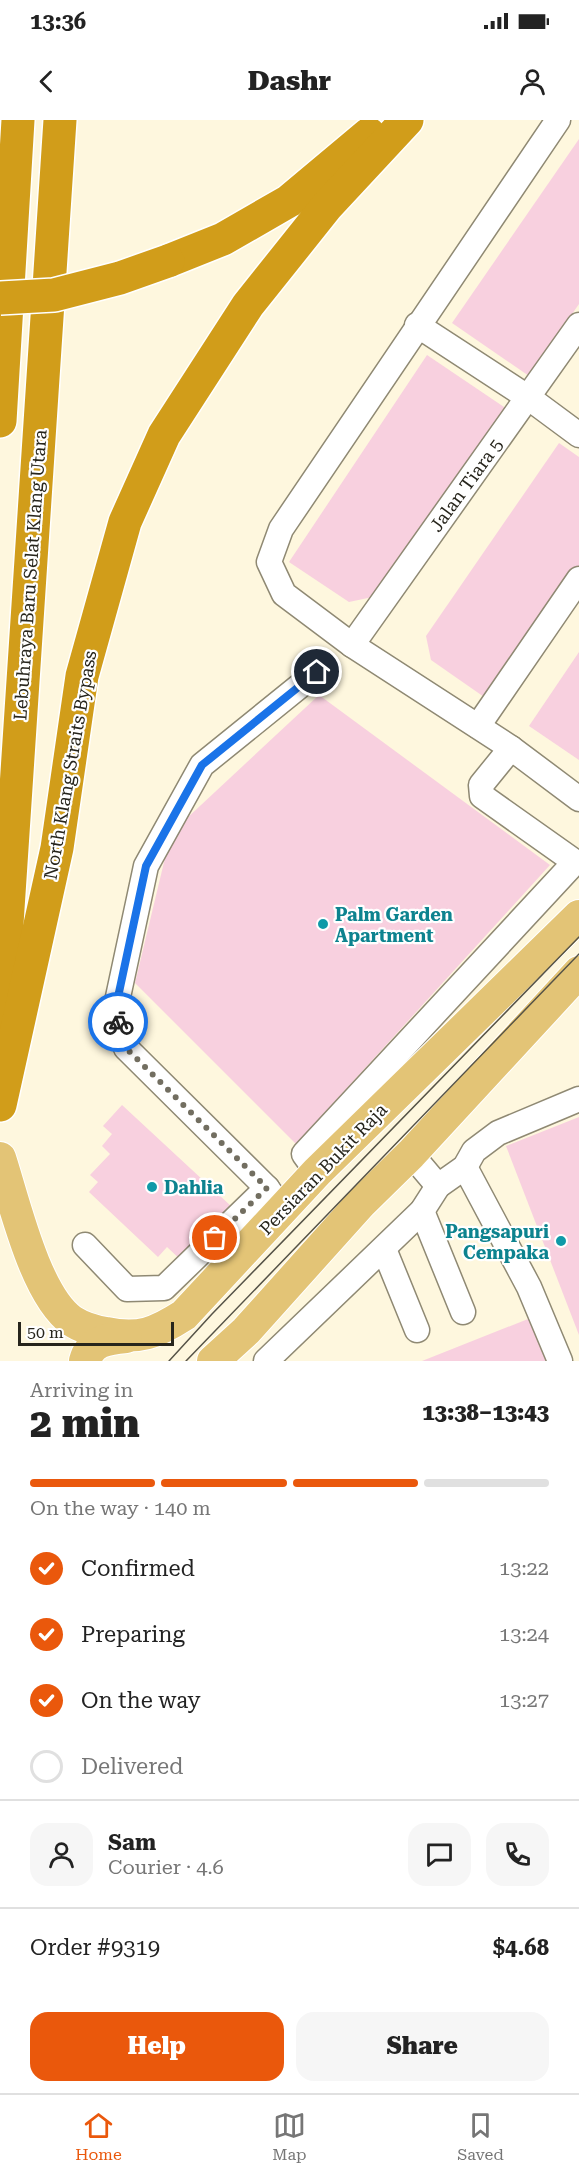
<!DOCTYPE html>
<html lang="en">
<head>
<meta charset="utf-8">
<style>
	body { margin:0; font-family:"Roboto Serif",serif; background:#f6f6f6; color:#222; height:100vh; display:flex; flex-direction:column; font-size:22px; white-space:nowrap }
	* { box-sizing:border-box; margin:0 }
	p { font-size:20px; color:#767676 }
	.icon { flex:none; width:33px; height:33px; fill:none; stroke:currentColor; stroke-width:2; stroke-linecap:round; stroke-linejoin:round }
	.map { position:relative; height:1241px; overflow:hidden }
	.details { display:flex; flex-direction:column; background:#fff; flex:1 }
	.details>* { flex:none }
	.scale { position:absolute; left:18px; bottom:15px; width:156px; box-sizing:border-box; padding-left:6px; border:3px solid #27251c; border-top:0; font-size:16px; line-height:21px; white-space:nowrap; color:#27251c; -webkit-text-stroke:4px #fff; paint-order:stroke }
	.pin { position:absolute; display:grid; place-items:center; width:51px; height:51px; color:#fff; margin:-26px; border:3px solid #fff; border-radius:50%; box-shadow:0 2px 6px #0007 }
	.courier { position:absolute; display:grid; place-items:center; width:60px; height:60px; margin:-30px; border:4px solid #1a73e8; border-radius:50%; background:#fff; color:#222; box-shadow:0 2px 8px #0007 }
	.overview em { font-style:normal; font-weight:800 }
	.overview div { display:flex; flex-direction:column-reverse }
	.overview { display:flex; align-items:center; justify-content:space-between; height:102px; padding:0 30px }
	h1 { font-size:39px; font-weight:800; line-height:45px }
	.bar { display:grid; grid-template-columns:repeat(4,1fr); gap:9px 6px; align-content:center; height:72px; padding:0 30px }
	.bar i { height:8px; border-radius:4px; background:#e0e0e0 }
	.bar .on { background:#ea580c }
	.bar p { grid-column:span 4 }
	.line { display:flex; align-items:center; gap:15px; padding:0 30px; border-top:2px solid #e0e0e0 }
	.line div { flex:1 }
	.round { display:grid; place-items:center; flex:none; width:63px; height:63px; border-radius:18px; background:#f6f6f6 }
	ol { padding:0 30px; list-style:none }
	li { display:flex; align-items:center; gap:18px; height:66px }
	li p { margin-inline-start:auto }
	li .icon { padding:6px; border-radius:50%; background:#ea580c; color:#fff; stroke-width:4 }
	li:last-child { color:#767676 }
	li i { width:33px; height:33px; border:3px solid #e0e0e0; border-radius:50% }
	.action { display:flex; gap:12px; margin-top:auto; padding:12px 30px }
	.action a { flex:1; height:69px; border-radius:18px; background:#ea580c; color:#fff; font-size:24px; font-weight:800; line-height:69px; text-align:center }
	.action a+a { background:#f6f6f6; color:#222 }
	.status { display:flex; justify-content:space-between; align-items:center; height:42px; padding:0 30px; background:#fff; direction:ltr }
	.status svg { height:16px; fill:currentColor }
	header { display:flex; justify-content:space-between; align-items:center; height:78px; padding:0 30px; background:#fff; font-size:27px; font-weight:800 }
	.tabs { display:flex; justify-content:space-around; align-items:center; height:84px; border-top:2px solid #e0e0e0; background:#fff; font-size:16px; color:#767676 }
	.tabs a { display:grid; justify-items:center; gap:3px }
	.tabs .on { color:#ea580c }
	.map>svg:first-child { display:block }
	.building { fill:#f8d0df }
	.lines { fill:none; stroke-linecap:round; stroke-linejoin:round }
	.minor-casing { stroke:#8f8973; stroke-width:27 }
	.major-casing { stroke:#fff; stroke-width:34 }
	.highway-casing { stroke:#fff; stroke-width:36 }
	.minor { stroke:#fff; stroke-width:24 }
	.major { stroke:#e3c476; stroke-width:32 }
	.highway { stroke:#d19d1a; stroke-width:33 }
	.tram { stroke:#565347; stroke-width:1.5 }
	.highway-bridge-casing { stroke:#fff; stroke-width:36; stroke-linecap:butt }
	.highway-bridge { stroke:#d19d1a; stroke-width:33 }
	.done { stroke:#726e60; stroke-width:6; stroke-dasharray:0 10.8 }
	.route { stroke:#1a73e8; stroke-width:8 }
	.culture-dot { fill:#0f9aa8; stroke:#fff; stroke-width:2 }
	.labels { text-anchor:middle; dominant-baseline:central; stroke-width:4.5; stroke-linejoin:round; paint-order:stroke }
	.street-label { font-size:18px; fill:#27251c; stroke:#fff }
	.culture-label { font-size:18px; font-weight:bold; fill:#0d838f; stroke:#fff; text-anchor:start }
</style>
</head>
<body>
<div class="status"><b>13:36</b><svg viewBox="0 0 49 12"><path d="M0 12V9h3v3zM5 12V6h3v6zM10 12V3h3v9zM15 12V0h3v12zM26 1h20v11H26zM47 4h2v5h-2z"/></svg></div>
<header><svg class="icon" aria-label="back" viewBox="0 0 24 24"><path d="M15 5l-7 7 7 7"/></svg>Dashr<svg class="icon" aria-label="person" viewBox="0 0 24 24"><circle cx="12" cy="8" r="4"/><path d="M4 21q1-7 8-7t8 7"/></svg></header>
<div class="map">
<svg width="579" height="1241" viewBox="0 0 579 1241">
	<rect width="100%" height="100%" fill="#fef7de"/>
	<!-- building -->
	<g class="building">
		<path d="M579,19V184L529,256L452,203Z"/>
		<path d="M427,235L507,289L382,475L349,482L289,442Z"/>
		<path d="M559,323L579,337V468L497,586L431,540L426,516Z"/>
		<path d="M579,532V640L529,606Z"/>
		<path d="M319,575L550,745L296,1024L135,863L171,713Z"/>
		<path d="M122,985L232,1087L182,1141L167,1127L158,1137L89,1072L98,1062L90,1055L110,1034L102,1026L112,1014L103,1006Z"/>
		<path d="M579,997V1215L506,1026Z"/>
		<path d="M538,1195L556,1241H422Z"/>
	</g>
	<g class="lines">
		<!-- minor casing -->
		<g class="minor-casing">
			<g id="minor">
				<path d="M558,0L281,409L269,442L284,474L352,525L511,628L579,679"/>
				<path d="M417,205L529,278L579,315"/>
				<path d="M352,525L579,205"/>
				<path d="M478,606L579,459"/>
				<path d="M411,1034L438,1066"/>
				<path d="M465,1047L529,1167L560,1241"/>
				<path d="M317,1052L304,1034L575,742L482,676L481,665L511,628"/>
				<path d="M282,1089L267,1068L126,928L115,891L146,746L202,645L317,552"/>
				<path d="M422,1091L463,1192"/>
				<path d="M85,1125L127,1169L164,1168L267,1068"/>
				<path d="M384,1129L417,1210"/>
				<path d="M266,1241L422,1091L438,1066L465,1047L474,1031L498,1013L579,979"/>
			</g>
		</g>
		<!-- major casing -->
		<g class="major-casing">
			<g id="major">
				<path d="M0,1038C14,1081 35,1175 72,1201C83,1208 93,1211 106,1213C139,1220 156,1213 184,1195L317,1052L579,796"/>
				<path d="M85,1241C90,1221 107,1219 126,1217"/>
				<path d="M213,1241L246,1211L361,1083L411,1034L579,852"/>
			</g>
		</g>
		<!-- highway casing -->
		<g class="highway-casing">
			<g id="highway">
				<path d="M168,141L223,119L289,81L369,14"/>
				<path d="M0,301L18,0"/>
				<path d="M0,910L60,0"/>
				<path d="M0,985L57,728L82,556L125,402L164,315L248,185L327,86L407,0"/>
			</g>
		</g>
		<!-- minor -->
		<use href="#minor" class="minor"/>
		<!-- major -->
		<use href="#major" class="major"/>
		<!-- highway -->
		<use href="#highway" class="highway"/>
		<!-- tram -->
		<g class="tram">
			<path d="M169,1241L212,1194L579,817"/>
			<path d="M186,1241L579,834"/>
		</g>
		<!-- highway-bridge casing -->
		<g class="highway-bridge-casing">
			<path id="highway-bridge" d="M0,178L54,175L120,158L168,141"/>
		</g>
		<!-- highway-bridge -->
		<use href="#highway-bridge" class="highway-bridge"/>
	</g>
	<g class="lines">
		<!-- done -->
		<path class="done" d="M118,902L126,928L267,1068L215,1118"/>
		<!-- route -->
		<path class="route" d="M118,902L115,891L146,746L202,645L317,552"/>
	</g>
	<!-- markers -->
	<g class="culture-dot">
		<circle cx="323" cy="804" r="6"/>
		<circle cx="152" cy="1067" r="6"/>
		<circle cx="561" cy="1121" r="6"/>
	</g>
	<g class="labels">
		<!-- street labels -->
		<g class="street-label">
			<text transform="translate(466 365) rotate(-54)">Jalan Tiara 5</text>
			<text transform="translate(30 455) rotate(-86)">Lebuhraya Baru Selat Klang Utara</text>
			<text transform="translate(70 645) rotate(-80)">North Klang Straits Bypass</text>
			<text transform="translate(323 1049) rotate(-46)">Persiaran Bukit Raja</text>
		</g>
		<!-- culture labels -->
		<g class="culture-label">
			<text x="335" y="794">Palm Garden<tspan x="335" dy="21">Apartment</tspan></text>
			<text x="164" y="1067">Dahlia</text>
			<text x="549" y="1111" text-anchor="end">Pangsapuri<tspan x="549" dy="21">Cempaka</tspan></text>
		</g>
	</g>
</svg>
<div class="scale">50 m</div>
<div class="pin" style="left:215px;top:1118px;background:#ea580c"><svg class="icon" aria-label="bag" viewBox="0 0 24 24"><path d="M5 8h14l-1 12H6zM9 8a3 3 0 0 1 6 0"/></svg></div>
<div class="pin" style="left:317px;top:552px;background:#1f2937"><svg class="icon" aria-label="home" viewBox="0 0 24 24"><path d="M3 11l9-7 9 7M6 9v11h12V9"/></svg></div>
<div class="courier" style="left:118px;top:902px"><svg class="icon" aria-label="bike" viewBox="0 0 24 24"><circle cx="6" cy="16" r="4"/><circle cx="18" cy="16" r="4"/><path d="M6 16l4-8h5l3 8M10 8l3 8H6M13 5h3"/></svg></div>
</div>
<section class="details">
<div class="overview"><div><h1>2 min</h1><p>Arriving in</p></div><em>13:38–13:43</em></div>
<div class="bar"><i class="on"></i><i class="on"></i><i class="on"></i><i></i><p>On the way · 140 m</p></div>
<ol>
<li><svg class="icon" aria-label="check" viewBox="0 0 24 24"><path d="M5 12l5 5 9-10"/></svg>Confirmed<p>13:22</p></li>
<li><svg class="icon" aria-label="check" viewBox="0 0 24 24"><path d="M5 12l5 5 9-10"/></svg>Preparing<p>13:24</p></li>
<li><svg class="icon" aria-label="check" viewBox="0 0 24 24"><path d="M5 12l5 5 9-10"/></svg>On the way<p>13:27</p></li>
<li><i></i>Delivered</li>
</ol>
<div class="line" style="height:108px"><a class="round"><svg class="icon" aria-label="person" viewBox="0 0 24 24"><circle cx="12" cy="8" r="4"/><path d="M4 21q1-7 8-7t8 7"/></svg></a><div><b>Sam</b><p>Courier · 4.6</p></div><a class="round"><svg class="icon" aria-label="chat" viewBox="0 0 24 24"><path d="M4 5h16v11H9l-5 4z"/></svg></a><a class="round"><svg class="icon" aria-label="phone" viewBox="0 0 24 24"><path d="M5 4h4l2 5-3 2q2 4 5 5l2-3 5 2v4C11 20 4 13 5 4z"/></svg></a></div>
<div class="line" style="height:78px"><div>Order #9319</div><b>$4.68</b></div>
<div class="action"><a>Help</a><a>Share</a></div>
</section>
<nav class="tabs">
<a class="on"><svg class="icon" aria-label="home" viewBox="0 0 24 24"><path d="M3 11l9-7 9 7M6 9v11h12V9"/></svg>Home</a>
<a><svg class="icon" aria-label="map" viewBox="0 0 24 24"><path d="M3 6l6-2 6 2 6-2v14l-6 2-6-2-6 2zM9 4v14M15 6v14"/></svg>Map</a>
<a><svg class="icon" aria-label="saved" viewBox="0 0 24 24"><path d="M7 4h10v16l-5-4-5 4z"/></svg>Saved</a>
</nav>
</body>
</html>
